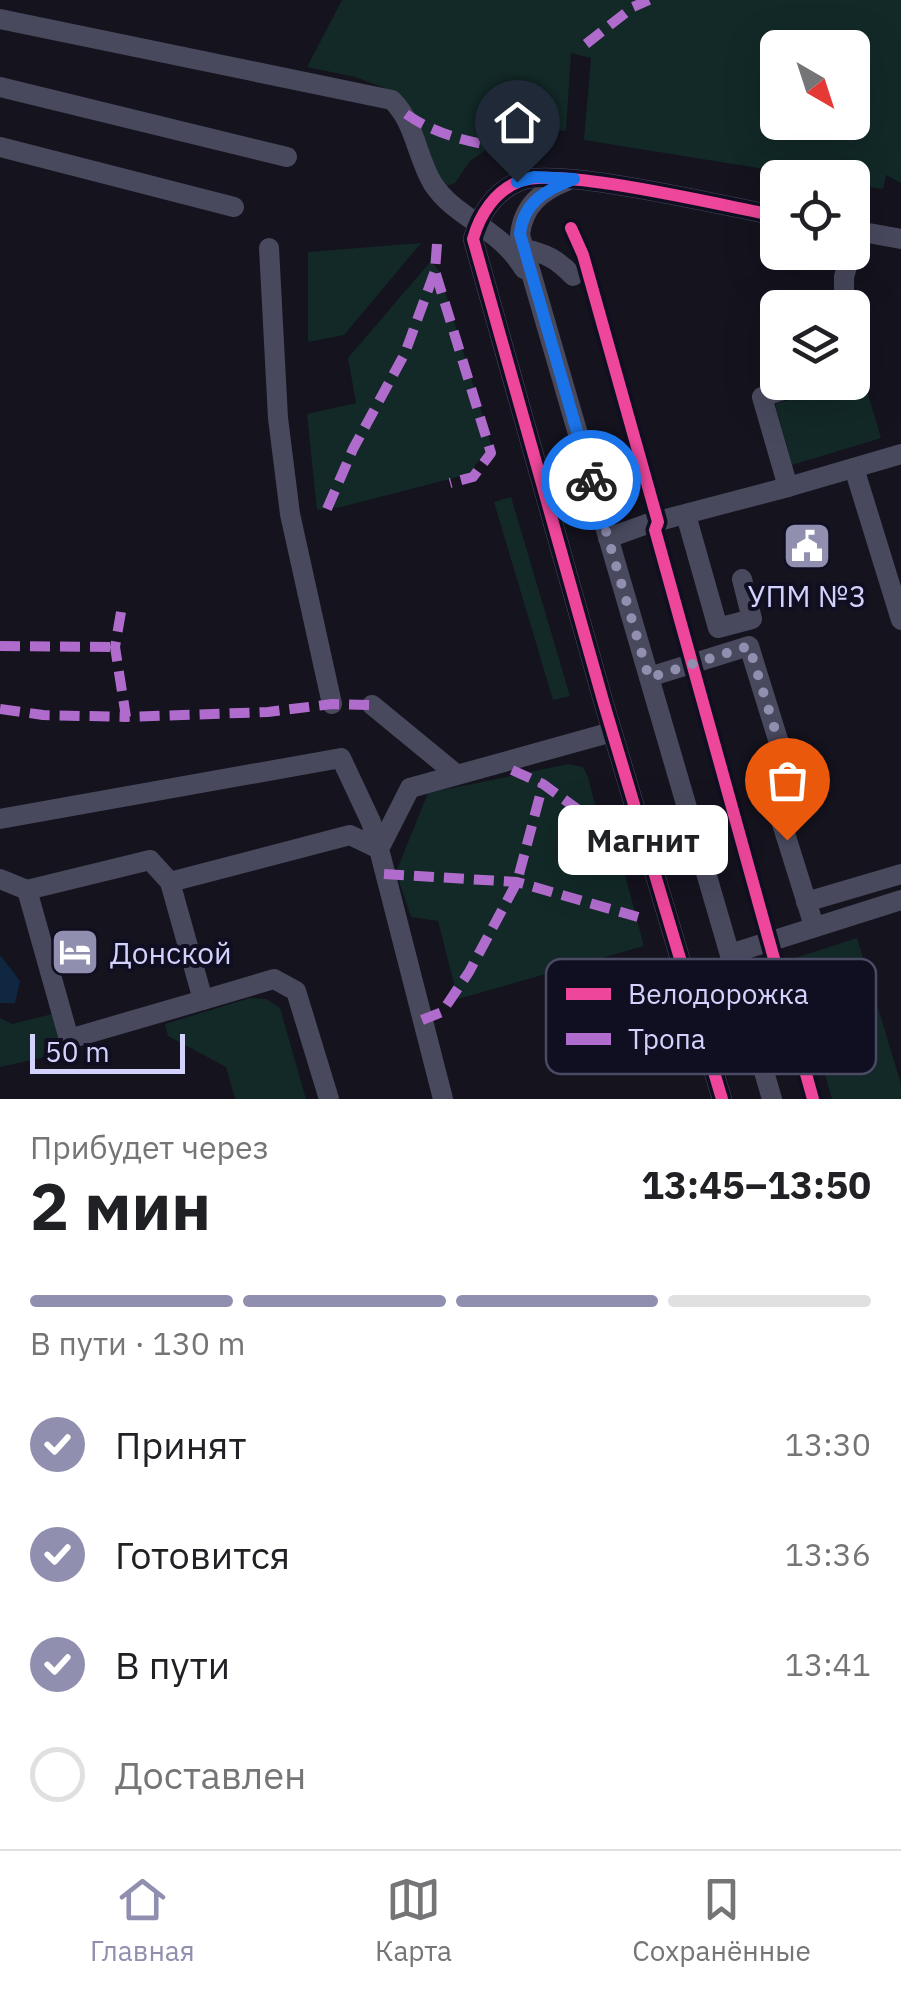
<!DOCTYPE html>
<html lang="ru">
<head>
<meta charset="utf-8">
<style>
	body { margin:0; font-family:"IBM Plex Sans",sans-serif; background:#f2f2f2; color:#202124; height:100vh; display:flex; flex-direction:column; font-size:38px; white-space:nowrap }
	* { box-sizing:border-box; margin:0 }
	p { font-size:32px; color:#757577 }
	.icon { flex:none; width:55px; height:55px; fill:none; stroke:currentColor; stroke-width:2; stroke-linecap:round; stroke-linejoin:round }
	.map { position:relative; height:1099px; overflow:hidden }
	.side { display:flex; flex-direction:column; background:#fff; flex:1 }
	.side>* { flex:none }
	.needle { width:65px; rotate:141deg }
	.tools { position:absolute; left:760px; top:30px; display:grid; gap:20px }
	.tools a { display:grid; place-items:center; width:110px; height:110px; border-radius:15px; background:#fff; box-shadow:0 10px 40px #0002; font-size:50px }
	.scale { position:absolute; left:30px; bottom:25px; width:155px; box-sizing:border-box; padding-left:10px; border:5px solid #d2d2fd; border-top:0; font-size:28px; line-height:35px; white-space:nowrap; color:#d2d2fd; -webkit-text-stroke:8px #100f22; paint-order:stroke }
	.pin { position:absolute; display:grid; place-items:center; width:85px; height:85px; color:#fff; margin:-102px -42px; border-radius:50% 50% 50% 0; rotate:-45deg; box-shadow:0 0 10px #0007 }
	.pin .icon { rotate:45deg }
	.courier { position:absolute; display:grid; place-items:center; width:100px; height:100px; margin:-50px; border:8px solid #1a73e8; border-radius:50%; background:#fff; color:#222; box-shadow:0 2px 12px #0007 }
	.bubble { position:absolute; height:70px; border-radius:15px; background:#fff; box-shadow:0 10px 40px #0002; font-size:32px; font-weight:700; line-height:70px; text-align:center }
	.summary em { font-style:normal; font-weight:700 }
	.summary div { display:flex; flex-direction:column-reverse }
	.summary { display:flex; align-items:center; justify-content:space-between; height:170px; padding:0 30px }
	h1 { font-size:65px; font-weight:700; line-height:75px }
	.bar { display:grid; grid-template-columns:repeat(4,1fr); gap:15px 10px; align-content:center; height:120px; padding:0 30px }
	.bar i { height:12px; border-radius:8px; background:#e0e0e0 }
	.bar .active { background:#908faf }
	.bar p { grid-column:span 4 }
	ol { padding:0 30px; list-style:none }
	li { display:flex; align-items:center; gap:30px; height:110px }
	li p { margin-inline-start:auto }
	li .icon { padding:10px; border-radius:50%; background:#908faf; color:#fff; stroke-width:4 }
	li:last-child { color:#757577 }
	li i { width:55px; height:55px; border:5px solid #e0e0e0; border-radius:50% }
	.menu { display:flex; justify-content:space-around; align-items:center; height:140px; border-top:2px solid #e0e0e0; background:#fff; font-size:28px; color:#757577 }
	.menu a { display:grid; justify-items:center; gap:5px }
	.menu .active { color:#908faf }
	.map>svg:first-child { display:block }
	.green { fill:#122927; fill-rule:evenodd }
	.water { fill:#102741 }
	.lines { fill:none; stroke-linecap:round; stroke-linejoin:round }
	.minor { stroke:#49495e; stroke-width:20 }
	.quiet { stroke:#b06ccc; stroke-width:10; stroke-dasharray:20 10; stroke-linecap:butt }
	.cycleway-casing { stroke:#100f22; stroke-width:19 }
	.cycleway { stroke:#ed469a; stroke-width:12 }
	.done { stroke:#908faf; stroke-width:10; stroke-dasharray:0 18 }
	.route { stroke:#1a73e8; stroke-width:12 }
	.labels { text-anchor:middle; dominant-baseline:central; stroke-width:8; stroke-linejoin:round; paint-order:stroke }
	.poi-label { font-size:30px; fill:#d2d2fd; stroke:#100f22 }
	.key { fill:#100f22; stroke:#4a4a64; stroke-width:2.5 }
	.key-label { font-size:28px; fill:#d2d2fd }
</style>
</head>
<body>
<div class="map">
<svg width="901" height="1099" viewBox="0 0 901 1099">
	<rect width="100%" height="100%" fill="#14131e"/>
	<!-- green -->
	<g class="green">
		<path d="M342,0H901V183L886,175L883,189L853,184L852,178L814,177L584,140L591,58L571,53L566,131L522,125L470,161L455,183L446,186L435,179L398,93L355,77L307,67ZM778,48H852V122H778Z"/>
		<path d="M421,243L344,335L308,342V252Z"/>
		<path d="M431,261L439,271L491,444L469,474L341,507L317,510L307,414L356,403L348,358Z"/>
		<path d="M863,377L881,438L792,465L775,404Z"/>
		<path d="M511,497L570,696L553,700L494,502Z"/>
		<path d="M569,764L583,767L588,777L611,867L625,875L644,946L458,999L438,921L411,917L396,872L428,793Z"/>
		<path d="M857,938L901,1084V1099H832L792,959Z"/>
		<path d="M250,998L266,999L280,1008L306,1099H235L226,1067L168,1036L165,1024Z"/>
		<path d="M52,1014L63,1053L0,1067V1018L12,1024Z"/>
	</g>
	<!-- water -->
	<path class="water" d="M0,955L20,981L15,1003H0Z"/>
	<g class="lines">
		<!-- minor -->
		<g class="minor">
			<path d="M0,19L392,100C416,124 416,156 433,184C456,219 499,227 524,269"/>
			<path d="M0,87L287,157"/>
			<path d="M0,147L234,207"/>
			<path d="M567,181C541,191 523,206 520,235L772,1099"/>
			<path d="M852,230L901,239"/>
			<path d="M269,248L278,418L290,514L332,704"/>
			<path d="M524,249C546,253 558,260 573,276"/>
			<path d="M844,308V277L851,252"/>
			<path d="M854,468L901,620"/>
			<path d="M788,487L901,454"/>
			<path d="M686,515L718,628L752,619L742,579"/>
			<path d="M608,538L647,524L788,487L762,397L807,382"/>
			<path d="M649,677L749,646L784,759L768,779L814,926"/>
			<path d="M372,705L456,774"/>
			<path d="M0,819L341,758L371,822L379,849"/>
			<path d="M0,879L27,890L150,860L170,882"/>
			<path d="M27,890L69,1039L203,1000"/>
			<path d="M806,902L901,874"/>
			<path d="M730,954L901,900"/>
			<path d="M329,1099L296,991L274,979L203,1000L170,882L350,835L379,849"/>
			<path d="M443,1099L379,849L410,788L612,732"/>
			<path d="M722,1099L604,704L473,239C480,214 495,191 520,181C558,166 728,207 778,216"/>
		</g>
		<!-- quiet -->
		<g class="quiet">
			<path d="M586,44L633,7L649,0"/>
			<path d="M406,114C435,134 467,142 501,147"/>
			<path d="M437,244L435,271L491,453L473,477L450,483"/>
			<path d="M327,509L353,449L405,353L435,271"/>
			<path d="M121,612L115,647L126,717L268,712L332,704L372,705"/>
			<path d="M0,646L115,647"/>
			<path d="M0,709L43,715L126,717"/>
			<path d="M512,770L543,784L610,833"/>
			<path d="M384,874L517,882L638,917"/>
			<path d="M422,1020L442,1012L469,972L517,882L543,784"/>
		</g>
		<!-- cycleway casing -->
		<g class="cycleway-casing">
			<g id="cycleway">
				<path d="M571,228L583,255L658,522L655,530L813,1099"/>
				<path d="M722,1099L604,704L473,239C480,214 495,191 520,181C558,166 728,207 778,216"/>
			</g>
		</g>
		<!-- cycleway -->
		<use href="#cycleway" class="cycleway"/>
	</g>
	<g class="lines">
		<!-- done -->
		<path class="done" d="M591,480L649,678L749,646L784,759L768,779L787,840"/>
		<!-- route -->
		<path class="route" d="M517,182L534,177L574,179C545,190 523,203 520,234L591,480"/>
	</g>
	<!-- icons -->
	<defs>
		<g id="civic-square" transform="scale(2.5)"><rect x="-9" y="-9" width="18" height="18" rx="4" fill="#908faf" stroke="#100f22"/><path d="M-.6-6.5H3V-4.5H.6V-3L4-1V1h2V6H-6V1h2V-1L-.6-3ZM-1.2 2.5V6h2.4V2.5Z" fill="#fff"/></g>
		<g id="hotel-square" transform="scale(2.5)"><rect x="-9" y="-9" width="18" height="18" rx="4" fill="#908faf" stroke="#100f22"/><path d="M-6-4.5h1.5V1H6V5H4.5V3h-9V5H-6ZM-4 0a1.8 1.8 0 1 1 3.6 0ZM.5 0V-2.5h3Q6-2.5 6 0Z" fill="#fff"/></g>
	</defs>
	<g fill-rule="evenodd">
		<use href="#civic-square" x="807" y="546"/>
		<use href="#hotel-square" x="75" y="952"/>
	</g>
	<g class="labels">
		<!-- poi labels -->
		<g class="poi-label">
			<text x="807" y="595">УПМ №3</text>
			<text x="110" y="952" text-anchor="start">Донской</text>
		</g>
	</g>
	<!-- legend -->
	<rect x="546" y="959" width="330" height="115" rx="15" class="key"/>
	<rect x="566" y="988" width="45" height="12" fill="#ed469a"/>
	<rect x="566" y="1033" width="45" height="12" fill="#b06ccc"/>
	<g class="key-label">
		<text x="628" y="1004">Велодорожка</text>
		<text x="628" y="1049">Тропа</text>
	</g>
</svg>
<div class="tools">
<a><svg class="needle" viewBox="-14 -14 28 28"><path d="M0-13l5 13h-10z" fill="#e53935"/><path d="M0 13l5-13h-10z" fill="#757577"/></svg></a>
<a><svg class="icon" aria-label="locate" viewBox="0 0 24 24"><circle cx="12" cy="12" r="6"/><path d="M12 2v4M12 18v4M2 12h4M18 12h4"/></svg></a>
<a><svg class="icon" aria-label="layers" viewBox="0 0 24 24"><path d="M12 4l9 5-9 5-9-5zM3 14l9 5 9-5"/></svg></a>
</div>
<div class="scale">50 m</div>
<div class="pin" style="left:787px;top:840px;background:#ea580c"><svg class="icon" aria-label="bag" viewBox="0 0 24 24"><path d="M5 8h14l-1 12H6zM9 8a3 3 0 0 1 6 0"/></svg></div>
<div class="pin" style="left:517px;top:182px;background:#1f2937"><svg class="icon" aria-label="home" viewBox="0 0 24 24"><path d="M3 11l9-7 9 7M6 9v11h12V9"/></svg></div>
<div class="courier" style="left:591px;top:480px"><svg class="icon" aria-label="bike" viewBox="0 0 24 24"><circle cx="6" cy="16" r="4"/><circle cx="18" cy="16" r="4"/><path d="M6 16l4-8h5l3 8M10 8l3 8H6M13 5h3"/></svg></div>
<div class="bubble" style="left:558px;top:805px;width:170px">Магнит</div>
</div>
<section class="side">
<div class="summary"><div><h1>2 мин</h1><p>Прибудет через</p></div><em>13:45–13:50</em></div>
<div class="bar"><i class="active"></i><i class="active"></i><i class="active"></i><i></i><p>В пути · 130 m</p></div>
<ol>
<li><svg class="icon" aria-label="check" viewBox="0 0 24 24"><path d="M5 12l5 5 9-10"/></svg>Принят<p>13:30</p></li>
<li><svg class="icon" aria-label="check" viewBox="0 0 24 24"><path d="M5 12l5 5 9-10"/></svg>Готовится<p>13:36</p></li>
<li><svg class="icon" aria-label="check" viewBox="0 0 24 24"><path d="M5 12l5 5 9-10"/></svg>В пути<p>13:41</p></li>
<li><i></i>Доставлен</li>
</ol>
</section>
<nav class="menu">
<a class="active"><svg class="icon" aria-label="home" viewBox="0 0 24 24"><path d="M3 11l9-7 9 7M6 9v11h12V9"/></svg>Главная</a>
<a><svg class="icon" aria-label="map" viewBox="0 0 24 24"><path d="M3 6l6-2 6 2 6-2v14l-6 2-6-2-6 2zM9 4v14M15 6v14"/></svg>Карта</a>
<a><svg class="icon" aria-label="saved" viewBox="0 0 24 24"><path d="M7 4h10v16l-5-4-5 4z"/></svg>Сохранённые</a>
</nav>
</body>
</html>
